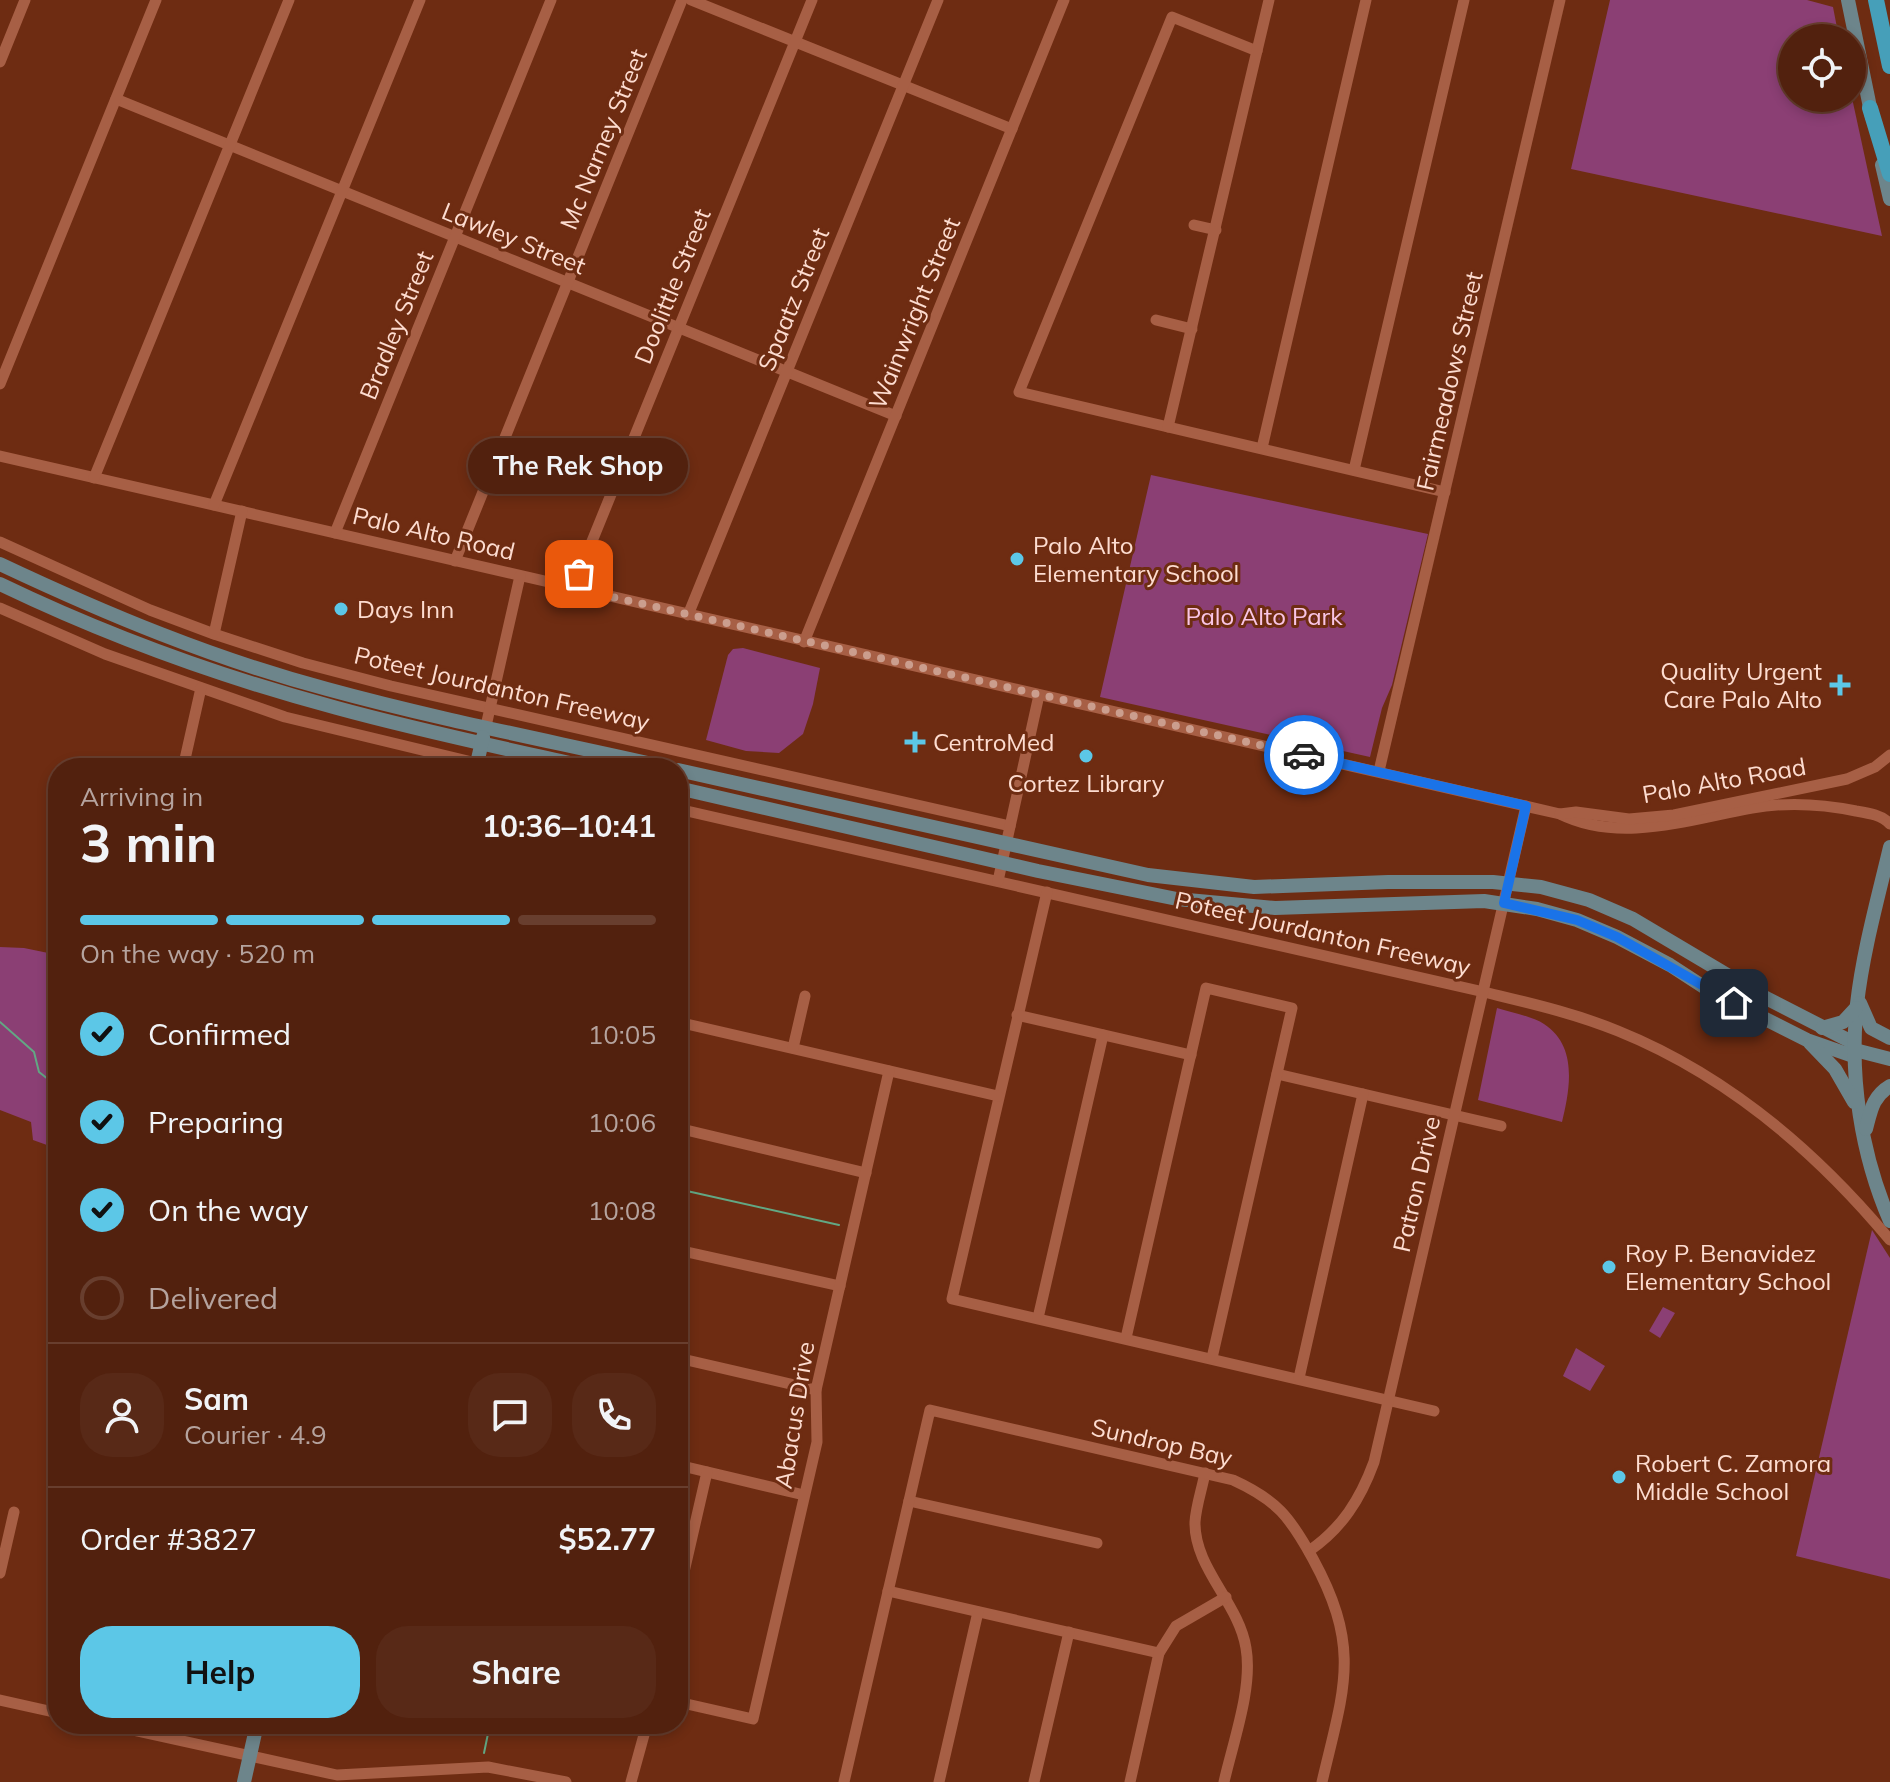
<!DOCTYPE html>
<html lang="en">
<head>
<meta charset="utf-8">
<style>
	body { margin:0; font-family:Mulish,sans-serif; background:#582917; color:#f1f3f6; height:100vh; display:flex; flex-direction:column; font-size:30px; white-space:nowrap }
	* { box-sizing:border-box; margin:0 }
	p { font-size:26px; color:#b5a39e }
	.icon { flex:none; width:44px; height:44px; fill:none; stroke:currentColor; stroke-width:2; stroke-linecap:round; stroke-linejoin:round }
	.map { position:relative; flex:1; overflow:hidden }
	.sheet { position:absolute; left:48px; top:758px; width:640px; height:976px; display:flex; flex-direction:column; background:#52210e; border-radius:32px; box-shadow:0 4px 12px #0003,0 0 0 2px #683e2e }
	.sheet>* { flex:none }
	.fabs { position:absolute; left:1778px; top:24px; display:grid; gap:16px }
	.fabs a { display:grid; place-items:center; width:88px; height:88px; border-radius:50%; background:#52210e; box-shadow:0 4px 12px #0003,0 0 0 2px #683e2e; font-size:40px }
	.pin { position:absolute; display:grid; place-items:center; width:68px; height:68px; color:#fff; margin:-34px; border-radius:16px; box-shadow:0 4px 12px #0006 }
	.courier { position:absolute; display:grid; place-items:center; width:80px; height:80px; margin:-40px; border:6px solid #1a73e8; border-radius:50%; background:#fff; color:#222; box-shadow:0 2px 10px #0007 }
	.bubble { position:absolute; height:56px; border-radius:28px; background:#52210e; box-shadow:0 4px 12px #0003,0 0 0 2px #683e2e; font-size:26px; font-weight:700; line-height:56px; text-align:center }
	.headline em { font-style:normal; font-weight:700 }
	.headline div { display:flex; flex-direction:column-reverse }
	.headline { display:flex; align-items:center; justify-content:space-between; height:136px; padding:0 32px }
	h1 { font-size:52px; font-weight:700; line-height:60px }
	.bar { display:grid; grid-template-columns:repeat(4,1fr); gap:12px 8px; align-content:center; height:96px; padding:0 32px }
	.bar i { height:10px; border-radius:6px; background:#683e2e }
	.bar .current { background:#5cc7e7 }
	.bar p { grid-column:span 4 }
	.line { display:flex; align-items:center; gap:20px; padding:0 32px; border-top:2px solid #683e2e }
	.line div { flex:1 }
	.round { display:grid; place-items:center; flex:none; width:84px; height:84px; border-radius:32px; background:#582917 }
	ol { padding:0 32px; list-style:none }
	li { display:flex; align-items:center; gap:24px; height:88px }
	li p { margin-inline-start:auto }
	li .icon { padding:8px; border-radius:50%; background:#5cc7e7; color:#111; stroke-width:4 }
	li:last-child { color:#b5a39e }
	li i { width:44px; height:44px; border:4px solid #683e2e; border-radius:50% }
	.button { display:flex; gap:16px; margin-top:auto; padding:16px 32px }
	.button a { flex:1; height:92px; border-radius:32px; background:#5cc7e7; color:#111; font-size:32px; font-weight:700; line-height:92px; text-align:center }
	.button a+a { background:#582917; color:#f1f3f6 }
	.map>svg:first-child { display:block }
	.green { fill:#8b3f74 }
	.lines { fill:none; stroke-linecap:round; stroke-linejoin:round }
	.stream { stroke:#62a884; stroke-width:2 }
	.minor { stroke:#a75f45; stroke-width:11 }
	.major { stroke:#6d858b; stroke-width:14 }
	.highway { stroke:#469fb9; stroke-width:16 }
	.done { stroke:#cb9e8e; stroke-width:8; stroke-dasharray:0 14.4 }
	.route { stroke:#1a73e8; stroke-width:10 }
	.poi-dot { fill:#5cc7e7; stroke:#6e2c12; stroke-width:3 }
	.labels { text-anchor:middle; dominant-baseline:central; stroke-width:6; stroke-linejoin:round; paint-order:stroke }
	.street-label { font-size:24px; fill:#fddcd0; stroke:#6e2c12 }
	.poi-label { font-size:24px; fill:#fddcd0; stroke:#6e2c12; text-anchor:start }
	.park-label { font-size:24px; fill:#f9c5e6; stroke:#6e2c12 }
</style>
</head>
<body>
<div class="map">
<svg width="1890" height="1782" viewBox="0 0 1890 1782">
	<rect width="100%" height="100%" fill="#6e2c12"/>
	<!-- green -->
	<g class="green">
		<path d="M1610,0H1807L1833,7L1839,38H1792V98H1852L1882,236L1571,169Z"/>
		<path d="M1151,475L1428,534L1392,685L1382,708L1370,757L1100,697Z"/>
		<path d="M743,648L820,668L813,704L803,734L779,753L746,751L706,740L728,655L733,649Z"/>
		<path d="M0,947L24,948L58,955V1149L33,1140L31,1122L0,1110Z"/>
		<path d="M1497,1008C1512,1013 1532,1016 1544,1024C1578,1046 1570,1089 1562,1122L1478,1100Z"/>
		<path d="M1872,1230L1890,1258V1579L1796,1556Z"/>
		<path d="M1663,1307L1675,1313L1660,1338L1649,1331Z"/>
		<path d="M1576,1348L1605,1366L1590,1391L1563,1376Z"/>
	</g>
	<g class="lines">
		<!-- stream -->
		<g class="stream">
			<path d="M0,1022L34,1052L39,1072L58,1087"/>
			<path d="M678,1189L839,1225"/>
			<path d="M484,1753L490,1724"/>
		</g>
		<!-- minor -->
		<g class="minor">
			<path d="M691,0L1012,129"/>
			<path d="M1257,51L1172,17L1019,392L1445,492"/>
			<path d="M0,62L25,0"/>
			<path d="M116,99L896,416"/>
			<path d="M1194,225L1216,230"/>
			<path d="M1156,320L1192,329"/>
			<path d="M0,384L156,0"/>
			<path d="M1168,427L1269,0"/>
			<path d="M1262,448L1366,0"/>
			<path d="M0,456L1560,814C1621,844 1689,819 1752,808C1787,802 1822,804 1856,811C1868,813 1882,815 1890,824"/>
			<path d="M1354,470L1464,0"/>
			<path d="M94,478L289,0"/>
			<path d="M214,505L420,0"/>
			<path d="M335,533L551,0"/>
			<path d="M0,542L150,610L214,634L303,663L391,686L1010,826"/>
			<path d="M455,561L682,0"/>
			<path d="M573,588L812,0"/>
			<path d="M0,608L105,654L285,717L497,768"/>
			<path d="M688,615L938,0"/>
			<path d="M214,634L242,511"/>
			<path d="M804,642L1064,0"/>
			<path d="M486,726L520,576"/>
			<path d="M183,768L201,688"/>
			<path d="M1379,771L1560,0"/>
			<path d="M678,809L1484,992C1529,1003 1574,1013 1618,1031C1727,1075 1815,1150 1890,1240"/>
			<path d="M1560,814L1576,812L1629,819L1674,815L1847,779L1875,767L1890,755"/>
			<path d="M998,881L1039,695"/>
			<path d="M1047,892L952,1299L1434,1411"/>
			<path d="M1017,1015L1191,1055"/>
			<path d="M678,1022L998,1096"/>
			<path d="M793,1048L805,996"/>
			<path d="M1277,1074L1501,1126"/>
			<path d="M686,1130L866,1173"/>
			<path d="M678,1250L840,1286"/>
			<path d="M1038,1318L1103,1035"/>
			<path d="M1126,1338L1206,988L1292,1008L1212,1358"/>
			<path d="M678,1358L816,1390"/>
			<path d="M1299,1378L1363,1094"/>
			<path d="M678,1465L804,1495"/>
			<path d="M1205,1473C1202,1489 1196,1506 1195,1522C1194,1568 1239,1603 1246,1648C1253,1688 1233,1742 1224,1782"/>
			<path d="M909,1501L1097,1543"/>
			<path d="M1309,1551C1342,1528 1360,1500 1374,1462L1526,806"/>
			<path d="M0,1573L14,1512"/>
			<path d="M888,1591L1159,1653"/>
			<path d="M678,1598L707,1472"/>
			<path d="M0,1700L58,1713"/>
			<path d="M678,1702L753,1719L817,1442L816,1390L889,1071"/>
			<path d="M105,1724L337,1775L488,1767L566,1782"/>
			<path d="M631,1782L647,1724"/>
			<path d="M844,1782L930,1410L1233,1480C1277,1500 1290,1517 1313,1559C1362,1649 1344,1688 1322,1782"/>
			<path d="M939,1782L978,1612"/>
			<path d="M1034,1782L1069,1632"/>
			<path d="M1130,1782L1159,1653L1176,1626L1226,1597"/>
		</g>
		<!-- major -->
		<g class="major">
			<path d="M1848,0L1872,117"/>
			<path d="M1882,165L1890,199"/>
			<path d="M0,564C106,614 214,659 327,689C440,720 556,742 670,768"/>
			<path d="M0,584C108,636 221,677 337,708C421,731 507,749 592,768"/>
			<path d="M476,768L483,737"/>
			<path d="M678,770L1148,875L1254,887L1388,882H1493L1541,887L1589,900L1633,919L1766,998L1850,1041L1855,1050"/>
			<path d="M678,788L1038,871L1177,899L1275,908L1484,901L1537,909L1577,920L1617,937L1670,965L1710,991L1807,1040L1850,1055L1855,1050L1890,1059"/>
			<path d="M1890,847C1878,898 1863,951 1857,1004C1849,1076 1861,1154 1890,1221"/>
			<path d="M1860,1003L1871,1028L1890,1038"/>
			<path d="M1822,1028L1843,1022L1856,1008"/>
			<path d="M1810,1043L1835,1069L1854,1102"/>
			<path d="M1866,1129C1871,1110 1873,1096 1890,1086"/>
			<path d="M244,1782L257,1724"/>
		</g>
		<!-- highway -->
		<g class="highway">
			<path d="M1876,0L1890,66"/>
			<path d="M1870,108L1890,174"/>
		</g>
	</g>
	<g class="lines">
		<!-- done -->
		<path class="done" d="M579,574L573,588L1304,755"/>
		<!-- route -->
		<path class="route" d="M1304,755L1526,806L1504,903L1577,920L1617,937L1734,1003"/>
	</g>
	<!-- markers -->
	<g class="poi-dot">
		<circle cx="1017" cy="559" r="8"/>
		<circle cx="341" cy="609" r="8"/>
		<path d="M1836 673h8v8h8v8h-8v8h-8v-8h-8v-8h8z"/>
		<path d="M911 730h8v8h8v8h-8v8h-8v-8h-8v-8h8z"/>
		<circle cx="1086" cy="756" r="8"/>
		<circle cx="1609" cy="1267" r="8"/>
		<circle cx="1619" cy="1477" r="8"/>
	</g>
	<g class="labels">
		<!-- street labels -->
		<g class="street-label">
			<text transform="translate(603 139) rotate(-68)">Mc Narney Street</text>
			<text transform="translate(514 238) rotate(22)">Lawley Street</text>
			<text transform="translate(672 286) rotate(-68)">Doolittle Street</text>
			<text transform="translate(793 299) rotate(-68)">Spaatz Street</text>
			<text transform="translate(914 313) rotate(-68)">Wainwright Street</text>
			<text transform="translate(396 325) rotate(-68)">Bradley Street</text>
			<text transform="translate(1449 381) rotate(-77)">Fairmeadows Street</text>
			<text transform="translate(434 533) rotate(13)">Palo Alto Road</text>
			<text transform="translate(502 688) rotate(13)">Poteet Jourdanton Freeway</text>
			<text transform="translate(1724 780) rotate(-10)">Palo Alto Road</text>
			<text transform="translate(1323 933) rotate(13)">Poteet Jourdanton Freeway</text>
			<text transform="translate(1416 1184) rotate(-77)">Patron Drive</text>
			<text transform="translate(794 1415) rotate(-81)">Abacus Drive</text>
			<text transform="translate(1162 1442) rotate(13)">Sundrop Bay</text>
		</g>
		<!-- poi labels -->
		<g class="poi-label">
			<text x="1033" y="545">Palo Alto<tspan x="1033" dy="28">Elementary School</tspan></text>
			<text x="357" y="609">Days Inn</text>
			<text x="1822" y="671" text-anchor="end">Quality Urgent<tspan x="1822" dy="28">Care Palo Alto</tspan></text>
			<text x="933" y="742">CentroMed</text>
			<text x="1086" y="783" text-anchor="middle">Cortez Library</text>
			<text x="1625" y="1253">Roy P. Benavidez<tspan x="1625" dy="28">Elementary School</tspan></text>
			<text x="1635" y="1463">Robert C. Zamora<tspan x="1635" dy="28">Middle School</tspan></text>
		</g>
		<!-- park labels -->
		<g class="park-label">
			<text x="1264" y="616">Palo Alto Park</text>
		</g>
	</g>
</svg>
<div class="fabs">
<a><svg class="icon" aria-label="locate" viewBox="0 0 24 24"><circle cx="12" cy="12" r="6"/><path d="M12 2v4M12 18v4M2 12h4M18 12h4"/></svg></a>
</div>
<div class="pin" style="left:579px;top:574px;background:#ea580c"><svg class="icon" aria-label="bag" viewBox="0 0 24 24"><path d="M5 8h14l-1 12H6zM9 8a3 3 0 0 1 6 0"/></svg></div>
<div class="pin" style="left:1734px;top:1003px;background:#1f2937"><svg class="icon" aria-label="home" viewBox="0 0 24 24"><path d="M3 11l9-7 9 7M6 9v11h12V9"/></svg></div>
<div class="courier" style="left:1304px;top:755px"><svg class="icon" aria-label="car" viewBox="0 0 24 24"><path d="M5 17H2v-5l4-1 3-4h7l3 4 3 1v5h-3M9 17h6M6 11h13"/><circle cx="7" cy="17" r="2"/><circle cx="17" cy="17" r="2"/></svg></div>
<div class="bubble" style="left:468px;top:438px;width:220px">The Rek Shop</div>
<section class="sheet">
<div class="headline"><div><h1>3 min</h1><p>Arriving in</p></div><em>10:36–10:41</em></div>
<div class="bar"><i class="current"></i><i class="current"></i><i class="current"></i><i></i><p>On the way · 520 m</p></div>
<ol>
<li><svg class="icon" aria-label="check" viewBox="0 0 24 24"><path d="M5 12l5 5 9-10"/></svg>Confirmed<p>10:05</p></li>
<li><svg class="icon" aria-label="check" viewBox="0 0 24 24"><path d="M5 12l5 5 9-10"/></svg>Preparing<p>10:06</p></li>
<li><svg class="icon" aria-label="check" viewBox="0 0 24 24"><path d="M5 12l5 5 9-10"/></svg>On the way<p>10:08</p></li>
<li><i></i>Delivered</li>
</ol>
<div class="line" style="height:144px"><a class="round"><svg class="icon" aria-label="person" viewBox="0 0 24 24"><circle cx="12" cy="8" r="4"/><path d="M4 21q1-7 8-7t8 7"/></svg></a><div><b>Sam</b><p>Courier · 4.9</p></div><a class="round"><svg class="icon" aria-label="chat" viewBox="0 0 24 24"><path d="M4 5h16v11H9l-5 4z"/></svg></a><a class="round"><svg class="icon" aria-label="phone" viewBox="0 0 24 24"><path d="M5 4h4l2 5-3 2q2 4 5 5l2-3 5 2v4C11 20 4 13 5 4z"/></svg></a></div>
<div class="line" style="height:104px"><div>Order #3827</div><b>$52.77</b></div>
<div class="button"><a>Help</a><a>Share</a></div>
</section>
</div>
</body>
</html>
